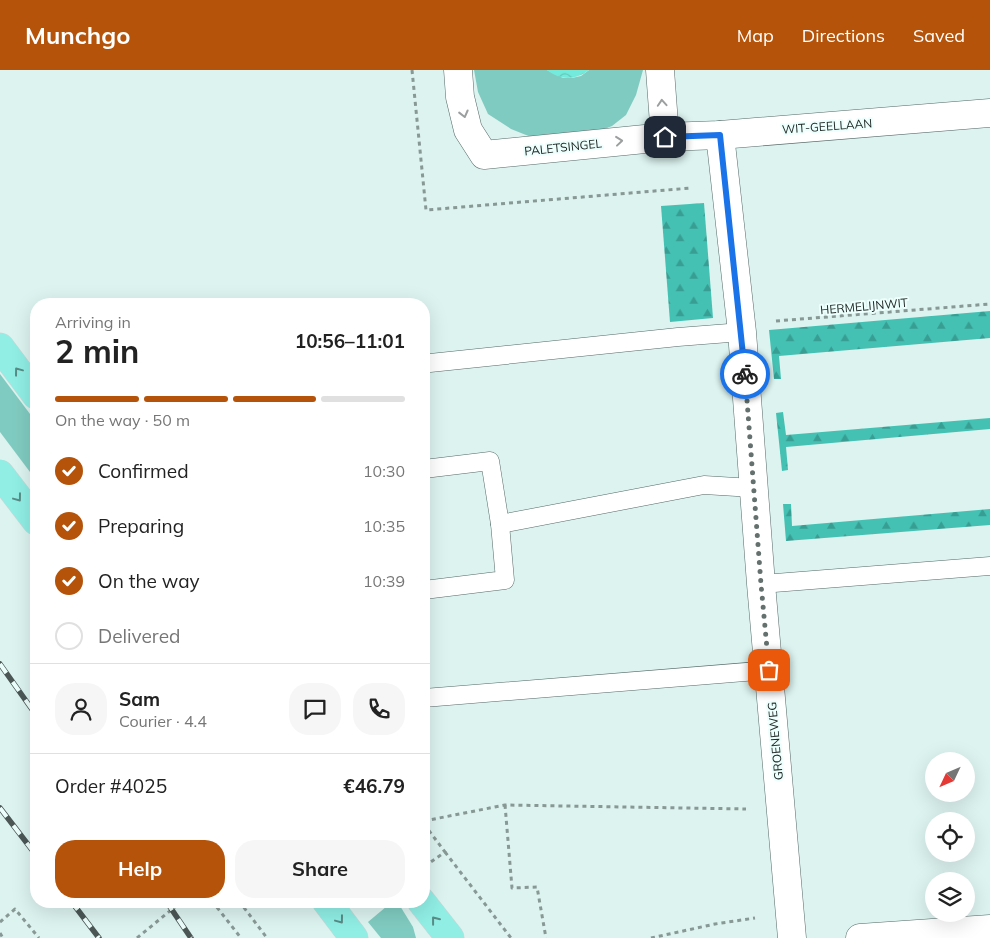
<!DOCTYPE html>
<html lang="en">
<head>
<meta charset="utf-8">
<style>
	body { margin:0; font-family:Mulish,sans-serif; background:#f6f6f6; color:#222; height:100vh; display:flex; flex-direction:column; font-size:19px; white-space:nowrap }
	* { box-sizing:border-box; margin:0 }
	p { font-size:16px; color:#767676 }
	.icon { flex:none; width:28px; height:28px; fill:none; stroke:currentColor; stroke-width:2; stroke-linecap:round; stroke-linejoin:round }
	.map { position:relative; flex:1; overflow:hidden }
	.side { position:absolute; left:30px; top:228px; width:400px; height:610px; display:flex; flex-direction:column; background:#fff; border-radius:20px; box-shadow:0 5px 20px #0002 }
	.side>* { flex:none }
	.needle { width:32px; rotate:226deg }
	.buttons { position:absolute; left:925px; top:682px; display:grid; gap:10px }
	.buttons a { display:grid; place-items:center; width:50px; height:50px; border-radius:50%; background:#fff; box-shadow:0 5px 20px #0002; font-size:25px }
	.pin { position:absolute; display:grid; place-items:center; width:42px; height:42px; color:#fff; margin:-21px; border-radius:10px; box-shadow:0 2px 8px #0006 }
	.courier { position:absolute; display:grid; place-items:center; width:50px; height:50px; margin:-25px; border:4px solid #1a73e8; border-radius:50%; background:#fff; color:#222; box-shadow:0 1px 6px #0007 }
	.summary em { font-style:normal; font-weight:700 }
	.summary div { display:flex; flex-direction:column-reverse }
	.summary { display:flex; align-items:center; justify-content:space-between; height:85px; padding:0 25px }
	h1 { font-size:32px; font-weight:700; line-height:38px }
	.bar { display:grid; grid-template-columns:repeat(4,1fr); gap:8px 5px; align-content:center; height:60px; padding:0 25px }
	.bar i { height:6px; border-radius:4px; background:#e0e0e0 }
	.bar .active { background:#b45309 }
	.bar p { grid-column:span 4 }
	.line { display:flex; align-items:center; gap:12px; padding:0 25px; border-top:1px solid #e0e0e0 }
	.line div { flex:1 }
	.round { display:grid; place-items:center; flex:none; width:52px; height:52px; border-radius:20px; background:#f6f6f6 }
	ol { padding:0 25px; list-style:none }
	li { display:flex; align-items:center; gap:15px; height:55px }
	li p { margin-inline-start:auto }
	li .icon { padding:5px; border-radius:50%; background:#b45309; color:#fff; stroke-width:4 }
	li:last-child { color:#767676 }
	li i { width:28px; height:28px; border:2px solid #e0e0e0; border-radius:50% }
	.cta { display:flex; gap:10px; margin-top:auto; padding:10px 25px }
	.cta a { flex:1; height:58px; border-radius:20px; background:#b45309; color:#fff; font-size:20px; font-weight:700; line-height:58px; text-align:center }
	.cta a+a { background:#f6f6f6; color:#222 }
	header { display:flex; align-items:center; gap:30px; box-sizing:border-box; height:70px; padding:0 25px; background:#b45309; color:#fff }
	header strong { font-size:24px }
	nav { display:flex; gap:28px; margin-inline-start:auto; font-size:18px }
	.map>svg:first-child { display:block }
	.green { fill:#80cbc1 }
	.forest { fill:url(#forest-firs) }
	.water { fill:url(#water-waves) }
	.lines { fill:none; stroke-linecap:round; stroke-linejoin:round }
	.lane-casing { stroke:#556966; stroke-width:19 }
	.street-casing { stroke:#556966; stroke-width:29 }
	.secondary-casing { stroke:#556966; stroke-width:29 }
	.primary-casing { stroke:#d3d4d4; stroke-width:29 }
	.path { stroke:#889895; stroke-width:3; stroke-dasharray:4 4; stroke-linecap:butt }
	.lane { stroke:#fff; stroke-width:18 }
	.street { stroke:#fff; stroke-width:28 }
	.secondary { stroke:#fff; stroke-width:28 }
	.primary { stroke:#90eee5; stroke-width:28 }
	.rail-casing { stroke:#4b5655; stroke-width:5.5 }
	.rail { stroke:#edfffc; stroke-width:4; stroke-dasharray:11; stroke-linecap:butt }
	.oneway { stroke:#9c9f9f }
	.oneway2 { stroke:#598c87 }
	.done { stroke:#63706e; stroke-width:5; stroke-dasharray:0 9 }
	.route { stroke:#1a73e8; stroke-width:6 }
	.labels { text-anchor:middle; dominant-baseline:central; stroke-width:4; stroke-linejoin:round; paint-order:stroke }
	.street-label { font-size:12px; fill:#222a29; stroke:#edfffc }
</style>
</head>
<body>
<header>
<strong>Munchgo</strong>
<nav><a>Map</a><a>Directions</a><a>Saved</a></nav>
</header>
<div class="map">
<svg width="990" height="868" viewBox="0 0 990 868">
	<defs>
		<pattern id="forest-firs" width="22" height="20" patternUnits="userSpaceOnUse" patternTransform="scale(1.25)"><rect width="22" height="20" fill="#44c1b3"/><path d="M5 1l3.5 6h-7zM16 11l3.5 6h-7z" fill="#389d92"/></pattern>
		<pattern id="water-waves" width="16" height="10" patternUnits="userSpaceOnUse" patternTransform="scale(1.25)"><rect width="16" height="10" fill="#73eadb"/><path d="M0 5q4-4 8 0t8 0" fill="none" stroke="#63c9bc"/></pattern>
	</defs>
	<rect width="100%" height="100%" fill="#dcf3ef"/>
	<!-- green -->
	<g class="green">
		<path d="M474,0H547L563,8H572L581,6L589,0H643L636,25L626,45L612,56L595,63L536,69L511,59L488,44L478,22Z"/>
		<path d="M0,304L36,352V410L0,362Z"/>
		<path d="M393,831H397L413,857L416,868H381L368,852Z"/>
	</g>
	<!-- forest -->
	<g class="forest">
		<path d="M704,133L713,248L670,252L661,136Z"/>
		<path d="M990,241V268L779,286L781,309H774L769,260Z"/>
		<path d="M783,342L786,365L990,348V359L786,377L788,400L782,401L776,343Z"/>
		<path d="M783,434H791L792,456L990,439V455L786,471Z"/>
	</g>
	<!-- water -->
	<path class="water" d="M547,0H589C576,10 561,11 547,0Z"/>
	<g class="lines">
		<!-- lane casing -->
		<g class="lane-casing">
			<g id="lane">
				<path d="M430,293L678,267L742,262"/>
				<path d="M424,399L490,391L500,454L505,510L424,520"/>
				<path d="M500,454L704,415L753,418"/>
				<path d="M761,514L990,496"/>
				<path d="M424,628L769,600"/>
			</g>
		</g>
		<!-- street casing -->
		<g class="street-casing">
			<g id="street">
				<path d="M720,65L742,262L761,514L792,868"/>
				<path d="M860,868L990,859"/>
			</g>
		</g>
		<!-- secondary casing -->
		<g class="secondary-casing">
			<g id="secondary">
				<path d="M458,0L460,27L468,60L484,85L665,67L720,65L990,43"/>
				<path d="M660,0L665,67"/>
			</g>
		</g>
		<!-- primary casing -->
		<g class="primary-casing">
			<g id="primary">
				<path d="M0,277L36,325"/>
				<path d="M0,404L36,451"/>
				<path d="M326,831L354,868"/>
				<path d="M421,831L450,868"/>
			</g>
		</g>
		<!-- path -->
		<g class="path">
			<path d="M412,0L426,140L691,118"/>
			<path d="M776,251L990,234"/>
			<path d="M505,735L512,818L537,817L546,868"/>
			<path d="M424,751L505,735L746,739"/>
			<path d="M424,754L445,782L425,796"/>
			<path d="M445,782L511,868"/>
			<path d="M212,831L241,868"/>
			<path d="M239,831L267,868"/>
			<path d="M0,852L15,839L39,868"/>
			<path d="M0,863L3,868"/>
			<path d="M137,868L182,831"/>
			<path d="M651,868L715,854L755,848"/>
		</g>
		<!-- lane -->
		<use href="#lane" class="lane"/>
		<!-- street -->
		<use href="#street" class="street"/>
		<!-- secondary -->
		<use href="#secondary" class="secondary"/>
		<!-- primary -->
		<use href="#primary" class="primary"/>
		<!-- rail casing -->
		<g class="rail-casing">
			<g id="rail">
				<path d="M0,594L36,645"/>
				<path d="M0,738L36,785"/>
				<path d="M71,831L99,868"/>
				<path d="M166,831L191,868"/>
			</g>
		</g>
		<!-- rail -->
		<use href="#rail" class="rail"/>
	</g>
	<!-- one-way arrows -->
	<defs><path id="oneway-chevron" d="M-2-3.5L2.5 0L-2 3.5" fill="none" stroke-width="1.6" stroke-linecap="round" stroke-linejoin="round" transform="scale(1.25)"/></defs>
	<g class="oneway">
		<use href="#oneway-chevron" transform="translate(662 33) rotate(-94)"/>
		<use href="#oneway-chevron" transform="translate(464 44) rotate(76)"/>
		<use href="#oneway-chevron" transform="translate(619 71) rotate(-6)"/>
	</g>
	<g class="oneway2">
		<use href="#oneway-chevron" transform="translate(18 301) rotate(-127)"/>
		<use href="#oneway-chevron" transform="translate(18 428) rotate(53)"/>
		<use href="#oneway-chevron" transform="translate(340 850) rotate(53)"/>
		<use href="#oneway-chevron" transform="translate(435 850) rotate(-128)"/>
	</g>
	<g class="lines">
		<!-- done -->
		<path class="done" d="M745,304L761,514L769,600"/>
		<!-- route -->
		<path class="route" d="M665,67L720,65L745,304"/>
	</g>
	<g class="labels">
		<!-- street labels -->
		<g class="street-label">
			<text transform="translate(827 56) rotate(-4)">WIT-GEELLAAN</text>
			<text transform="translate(563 77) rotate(-6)">PALETSINGEL</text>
			<text transform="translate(864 236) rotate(-5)">HERMELIJNWIT</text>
			<text transform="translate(775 671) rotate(-95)">GROENEWEG</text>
		</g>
	</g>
</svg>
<div class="buttons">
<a><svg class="needle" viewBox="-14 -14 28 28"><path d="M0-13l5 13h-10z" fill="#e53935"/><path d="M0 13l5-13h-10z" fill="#767676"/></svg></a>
<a><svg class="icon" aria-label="locate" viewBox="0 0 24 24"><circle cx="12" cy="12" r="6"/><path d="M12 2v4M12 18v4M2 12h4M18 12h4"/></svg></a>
<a><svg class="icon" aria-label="layers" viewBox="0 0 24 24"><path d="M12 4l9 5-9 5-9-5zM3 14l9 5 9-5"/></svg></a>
</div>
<div class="pin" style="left:769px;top:600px;background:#ea580c"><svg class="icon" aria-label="bag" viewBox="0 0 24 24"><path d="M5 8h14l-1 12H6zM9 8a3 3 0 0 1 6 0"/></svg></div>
<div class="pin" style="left:665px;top:67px;background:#1f2937"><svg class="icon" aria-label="home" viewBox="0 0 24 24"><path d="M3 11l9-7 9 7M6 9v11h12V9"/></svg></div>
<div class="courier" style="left:745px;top:304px"><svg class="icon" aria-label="bike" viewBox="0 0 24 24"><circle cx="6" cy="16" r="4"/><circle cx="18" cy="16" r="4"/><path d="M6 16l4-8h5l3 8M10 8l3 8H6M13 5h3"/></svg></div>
<section class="side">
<div class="summary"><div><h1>2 min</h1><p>Arriving in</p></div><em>10:56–11:01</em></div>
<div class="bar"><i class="active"></i><i class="active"></i><i class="active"></i><i></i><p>On the way · 50 m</p></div>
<ol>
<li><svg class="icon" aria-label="check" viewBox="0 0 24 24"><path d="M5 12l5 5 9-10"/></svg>Confirmed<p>10:30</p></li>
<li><svg class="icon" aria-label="check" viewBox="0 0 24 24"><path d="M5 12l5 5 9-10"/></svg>Preparing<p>10:35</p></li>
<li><svg class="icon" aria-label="check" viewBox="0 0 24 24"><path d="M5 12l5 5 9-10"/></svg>On the way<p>10:39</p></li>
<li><i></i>Delivered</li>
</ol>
<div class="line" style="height:90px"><a class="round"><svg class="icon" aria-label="person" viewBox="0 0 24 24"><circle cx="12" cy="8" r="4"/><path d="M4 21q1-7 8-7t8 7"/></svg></a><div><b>Sam</b><p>Courier · 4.4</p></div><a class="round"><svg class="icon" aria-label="chat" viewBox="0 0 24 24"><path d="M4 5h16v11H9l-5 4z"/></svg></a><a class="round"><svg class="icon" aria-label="phone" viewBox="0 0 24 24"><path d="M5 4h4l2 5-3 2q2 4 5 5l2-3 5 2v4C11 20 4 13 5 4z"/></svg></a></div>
<div class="line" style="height:65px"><div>Order #4025</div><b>€46.79</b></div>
<div class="cta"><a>Help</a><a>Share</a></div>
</section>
</div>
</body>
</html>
